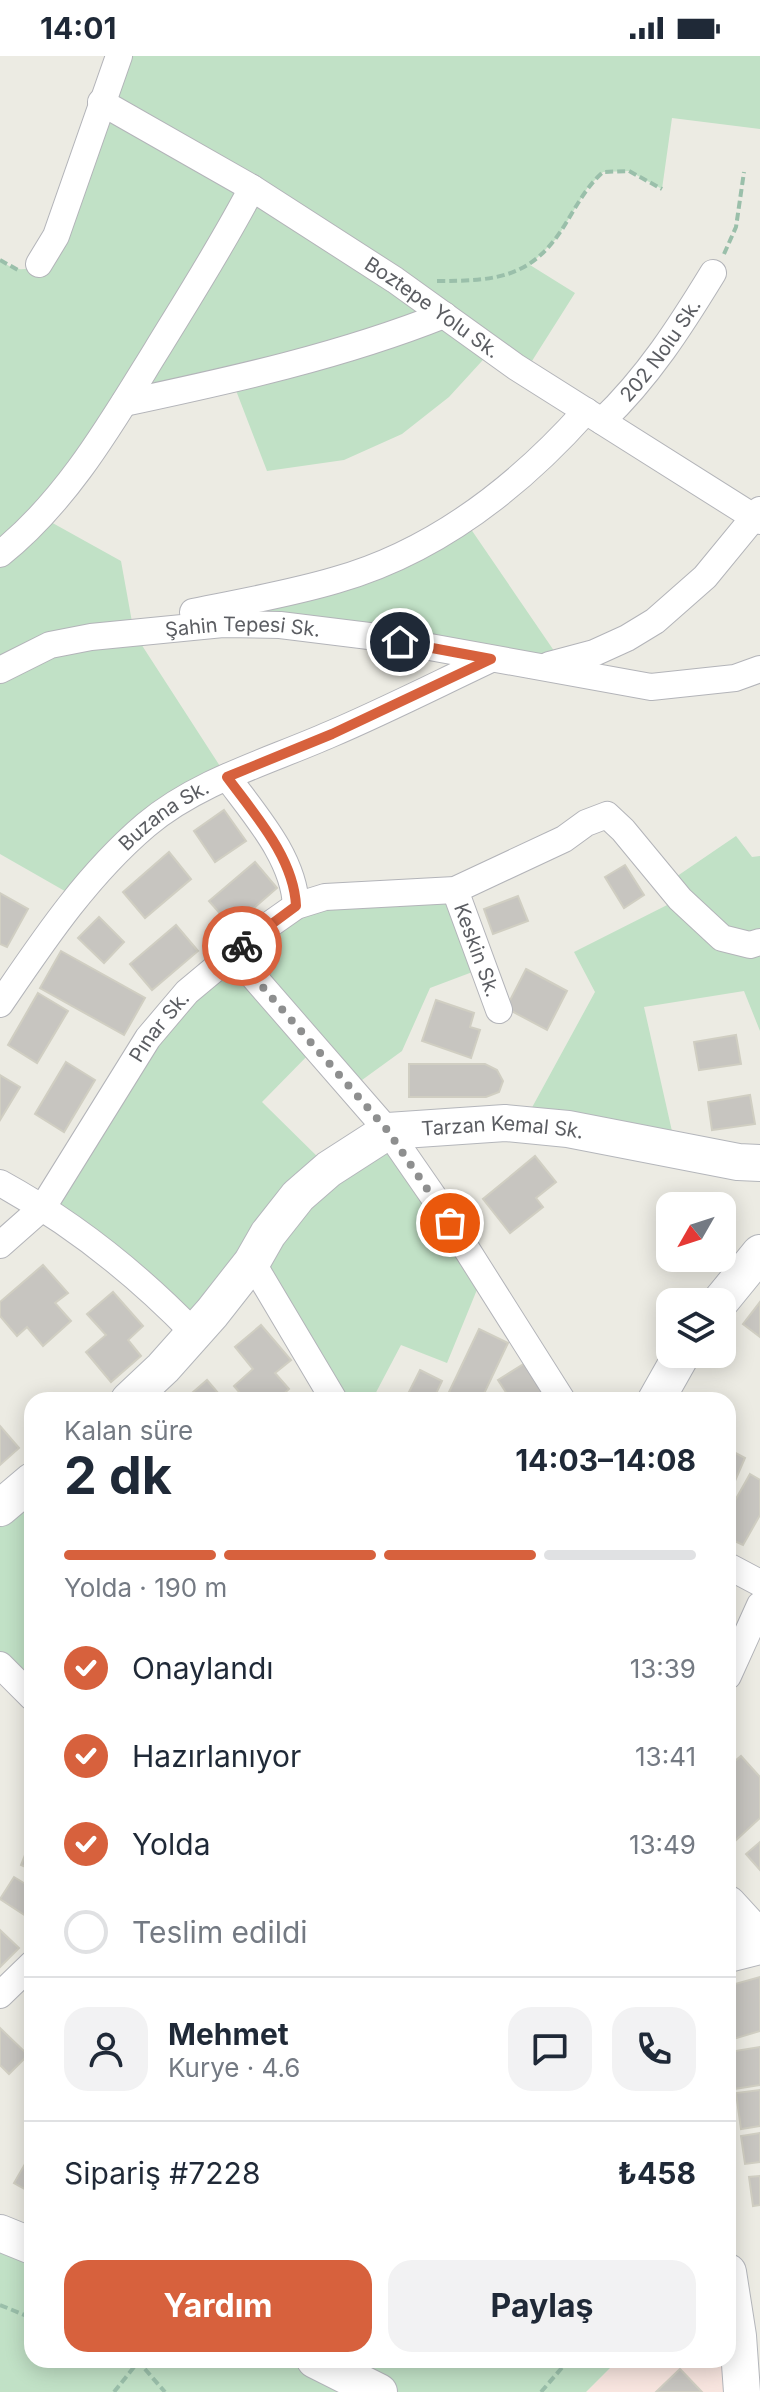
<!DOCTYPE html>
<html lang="tr">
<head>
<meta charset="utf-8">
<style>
	body { margin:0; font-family:Inter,sans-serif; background:#f2f2f3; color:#1f2937; height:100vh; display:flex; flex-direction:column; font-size:30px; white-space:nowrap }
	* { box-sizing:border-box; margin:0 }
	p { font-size:26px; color:#747a83 }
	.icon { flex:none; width:44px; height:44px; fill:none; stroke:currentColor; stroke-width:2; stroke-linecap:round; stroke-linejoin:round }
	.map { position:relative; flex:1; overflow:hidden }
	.sheet { position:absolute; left:24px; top:1336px; width:712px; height:976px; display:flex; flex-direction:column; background:#fff; border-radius:24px; box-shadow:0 4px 20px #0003 }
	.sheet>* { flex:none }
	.needle { width:52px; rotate:231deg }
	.fabs { position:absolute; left:656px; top:1136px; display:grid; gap:16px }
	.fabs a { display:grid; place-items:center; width:80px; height:80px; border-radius:16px; background:#fff; box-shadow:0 4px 20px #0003; font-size:40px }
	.pin { position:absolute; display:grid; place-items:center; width:68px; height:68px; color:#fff; margin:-34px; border:4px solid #fff; border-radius:50%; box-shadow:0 2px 8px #0007 }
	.courier { position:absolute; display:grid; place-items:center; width:80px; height:80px; margin:-40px; border:6px solid #d7613d; border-radius:50%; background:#fff; color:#222; box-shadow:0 2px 10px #0007 }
	.overview em { font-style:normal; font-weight:700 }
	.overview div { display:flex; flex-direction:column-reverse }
	.overview { display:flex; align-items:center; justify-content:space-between; height:136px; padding:0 40px }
	h1 { font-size:52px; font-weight:700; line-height:60px }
	.bar { display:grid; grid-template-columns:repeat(4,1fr); gap:12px 8px; align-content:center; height:96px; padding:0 40px }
	.bar i { height:10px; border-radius:6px; background:#e0e1e3 }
	.bar .on { background:#d7613d }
	.bar p { grid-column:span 4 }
	.line { display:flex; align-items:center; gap:20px; padding:0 40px; border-top:2px solid #e0e1e3 }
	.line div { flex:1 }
	.round { display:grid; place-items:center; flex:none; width:84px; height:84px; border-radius:24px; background:#f2f2f3 }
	ol { padding:0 40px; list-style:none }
	li { display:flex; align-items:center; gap:24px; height:88px }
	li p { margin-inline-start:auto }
	li .icon { padding:8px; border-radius:50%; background:#d7613d; color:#fff; stroke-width:4 }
	li:last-child { color:#747a83 }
	li i { width:44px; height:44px; border:4px solid #e0e1e3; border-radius:50% }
	.primary-button { display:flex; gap:16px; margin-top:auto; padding:16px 40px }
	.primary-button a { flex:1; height:92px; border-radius:24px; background:#d7613d; color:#fff; font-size:32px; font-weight:700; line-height:92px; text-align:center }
	.primary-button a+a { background:#f2f2f3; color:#1f2937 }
	.status { display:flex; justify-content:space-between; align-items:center; height:56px; padding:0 40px; background:#fff; direction:ltr }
	.status svg { height:22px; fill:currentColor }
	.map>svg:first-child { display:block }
	.medical { fill:#f8e5df }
	.green { fill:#c1e1c6 }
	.building { fill:#c7c5c0; stroke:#d0cec2; stroke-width:2 }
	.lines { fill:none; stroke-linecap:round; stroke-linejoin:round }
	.street-casing { stroke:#b3b4b9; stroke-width:28 }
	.secondary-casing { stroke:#b4b6bb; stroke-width:38 }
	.path { stroke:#9abfaa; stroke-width:4; stroke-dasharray:8 4; stroke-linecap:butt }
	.street { stroke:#fff; stroke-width:26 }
	.secondary { stroke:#fff; stroke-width:36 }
	.done { stroke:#8e8f8f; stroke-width:8; stroke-dasharray:0 14.4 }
	.route { stroke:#d7613d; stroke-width:10 }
	.labels { text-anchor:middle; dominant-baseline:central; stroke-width:6; stroke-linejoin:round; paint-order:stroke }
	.street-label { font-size:20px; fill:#5b5d62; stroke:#fff }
</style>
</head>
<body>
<div class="status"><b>14:01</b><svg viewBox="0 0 49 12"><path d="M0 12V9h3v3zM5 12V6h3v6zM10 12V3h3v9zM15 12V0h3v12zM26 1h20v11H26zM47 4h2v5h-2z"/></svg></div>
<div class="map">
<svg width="760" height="2336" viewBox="0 0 760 2336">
	<rect width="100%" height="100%" fill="#ecebe3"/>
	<!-- medical -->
	<path class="medical" d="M618,2304H728L742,2336H586Z"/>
	<!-- green -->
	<g class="green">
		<path d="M119,0H760V73L672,62L662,133L629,115L603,116L588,131L557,182L530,209L575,237L525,316L492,294L449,341L402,378L344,404L267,415L232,324L123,347L40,460L121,505L134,577L227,721L188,742L77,842L0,798V204C15,215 22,216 39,208Z"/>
		<path d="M464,463L561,605L192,557L273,540Z"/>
		<path d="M736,780L752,801L760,800V975L744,935L644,951L676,1093L523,1068L595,936L574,896L679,843L667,827Z"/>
		<path d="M455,834L483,912L430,932L402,995L351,1032L315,992L262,1046L329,1112L388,1075L483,1219L447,1307L401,1289L372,1344H334L252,1207L194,1277L43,1151L148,982L296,850Z"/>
		<path d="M32,1425V1641L0,1609V1452Z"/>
		<path d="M0,2177L32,2190V2304H618L586,2336H0Z"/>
	</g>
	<!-- building -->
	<g class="building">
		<path d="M224,754L246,785L215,806L194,775Z"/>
		<path d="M169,796L191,823L145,862L123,836Z"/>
		<path d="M255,806L277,832L232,871L209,845Z"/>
		<path d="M625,809L644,839L624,852L605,821Z"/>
		<path d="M0,837L28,853L7,891L0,888Z"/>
		<path d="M518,840L528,865L493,878L484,853Z"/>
		<path d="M99,861L124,886L104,907L78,882Z"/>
		<path d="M176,869L198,895L152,934L130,908Z"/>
		<path d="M61,895L145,942L124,979L40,932Z"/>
		<path d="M526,913L567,935L547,974L506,952Z"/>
		<path d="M38,937L68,955L37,1007L8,989Z"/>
		<path d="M436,944L474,957L470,971L480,974L471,1002L422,985Z"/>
		<path d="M736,979L741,1008L699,1014L694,986Z"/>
		<path d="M66,1006L95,1024L64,1076L35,1058Z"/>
		<path d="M409,1008H485L497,1014L503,1025L499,1036L486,1041H409Z"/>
		<path d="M0,1019L20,1031L0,1064Z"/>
		<path d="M750,1039L755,1068L712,1074L708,1046Z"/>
		<path d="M535,1100L556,1126L536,1142L543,1151L510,1177L483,1143Z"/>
		<path d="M43,1209L68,1237L55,1247L71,1265L43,1290L27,1271L17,1280L0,1260V1246Z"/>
		<path d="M113,1236L143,1270L128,1284L141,1300L111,1326L86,1296L106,1279L87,1258Z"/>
		<path d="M760,1246V1281L743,1268Z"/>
		<path d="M261,1269L291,1304L275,1317L289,1333L277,1344H246L234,1330L253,1313L235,1291Z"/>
		<path d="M479,1273L508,1287L481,1344H465L449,1336Z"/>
		<path d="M525,1307L550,1344H511L498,1324Z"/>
		<path d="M420,1314L442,1325L433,1344H405Z"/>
		<path d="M207,1324L224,1344H184Z"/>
		<path d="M0,1370L19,1392L0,1409Z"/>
		<path d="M728,1393L745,1402L728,1441Z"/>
		<path d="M750,1418L760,1424V1459L743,1489L728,1482V1457Z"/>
		<path d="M741,1700L760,1721V1762L734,1786L728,1779V1711Z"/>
		<path d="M31,1784L32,1785V1814L21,1809Z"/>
		<path d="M760,1786V1814L746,1798Z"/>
		<path d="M14,1821L32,1832V1864L0,1843Z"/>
		<path d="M0,1874L19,1892L0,1911Z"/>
		<path d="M760,1921V1975L730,1984L728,1930Z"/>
		<path d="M0,1972L28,1999L9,2018L0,2009Z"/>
		<path d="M760,1991V2029L734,2033L729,1996Z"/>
		<path d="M760,2034V2070L741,2073L736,2037Z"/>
		<path d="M760,2077V2106L745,2108L741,2080Z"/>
		<path d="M32,2096V2137L14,2127Z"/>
		<path d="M760,2120V2149L753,2150L749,2121Z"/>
		<path d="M680,2313L702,2336H656Z"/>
	</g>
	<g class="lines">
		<!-- street casing -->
		<g class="street-casing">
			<g id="street">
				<path id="s1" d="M101,46L252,132L395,224L516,311L760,465"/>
				<path d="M39,208L56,180L119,0"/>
				<path d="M124,347C232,324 341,300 444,259"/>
				<path id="s2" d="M602,365C648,321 680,271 713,217"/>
				<path d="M0,498C67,445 112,366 156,295C189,241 223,188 252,132"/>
				<path d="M193,556C241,546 289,538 336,524C435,496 519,430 586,355"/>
				<path d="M549,609L594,597L627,582L655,565L705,521L760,454"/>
				<path id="s3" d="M0,614L50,589L91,581L223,568L280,569L369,580L651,631L735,622L760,613"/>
				<path d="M227,721C255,759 294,802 296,850"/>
				<path id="s4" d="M455,834L499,954"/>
				<path d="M233,897L388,1075L433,1140L562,1344"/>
				<path id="s5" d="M0,948C43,885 86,820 146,769C198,725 270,705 331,678C385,655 438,628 491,603"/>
				<path d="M0,1127C73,1167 136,1217 194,1277"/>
				<path id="s6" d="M0,1189L43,1151L148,982L187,936L259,876L296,850L325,841L455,834L564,783L586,767L607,759L623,774L680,843L722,882L750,889L760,886"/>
				<path d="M252,1206L334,1344"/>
				<path d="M728,1510L760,1527"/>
				<path d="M0,1609L32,1641"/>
				<path d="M728,1620L760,1549"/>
				<path d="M0,1939L32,1908"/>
			</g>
		</g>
		<!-- secondary casing -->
		<g class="secondary-casing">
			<g id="secondary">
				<path d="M720,1246L760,1197"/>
				<path id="s7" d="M129,1344L163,1312L212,1257L252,1206L268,1178L298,1140L329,1113L388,1075L505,1067L568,1073L738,1106L760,1107"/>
				<path d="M656,1344L682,1298"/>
				<path d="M0,1452L32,1425"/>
				<path d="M728,1848L760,1883"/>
				<path d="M728,1898L760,1890"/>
				<path d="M0,2177L32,2190"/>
				<path d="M728,2216L738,2280L742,2336"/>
				<path d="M315,2304L379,2336"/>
			</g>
		</g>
		<!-- path -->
		<g class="path">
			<path d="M724,198L736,171L744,116"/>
			<path d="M0,204L18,214"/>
			<path d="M437,225C497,225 533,222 566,167C577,149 587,130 603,116L629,115L662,133"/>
			<path d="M0,2249L32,2262"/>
			<path d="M137,2304L165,2336"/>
			<path d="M114,2336L138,2306"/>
			<path d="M541,2336L566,2307V2304"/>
		</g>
		<!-- street -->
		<use href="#street" class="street"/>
		<!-- secondary -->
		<use href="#secondary" class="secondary"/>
	</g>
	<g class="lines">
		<!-- done -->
		<path class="done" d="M242,890L233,897L388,1075L450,1167"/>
		<!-- route -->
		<path class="route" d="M242,890L296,850C294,802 255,759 227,721L332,678L491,603L400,586"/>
	</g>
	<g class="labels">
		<!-- street labels -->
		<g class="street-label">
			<text stroke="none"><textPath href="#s1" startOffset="390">Boztepe Yolu Sk.</textPath></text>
			<text stroke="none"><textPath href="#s2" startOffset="92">202 Nolu Sk.</textPath></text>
			<text stroke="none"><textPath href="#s3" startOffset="250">Şahin Tepesi Sk.</textPath></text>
			<text stroke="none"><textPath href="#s5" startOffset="252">Buzana Sk.</textPath></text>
			<text stroke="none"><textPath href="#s4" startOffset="64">Keskin Sk.</textPath></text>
			<text stroke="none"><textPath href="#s6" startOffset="272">Pınar Sk.</textPath></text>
			<text stroke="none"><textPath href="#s7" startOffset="492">Tarzan Kemal Sk.</textPath></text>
		</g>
	</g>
</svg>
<div class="fabs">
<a><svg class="needle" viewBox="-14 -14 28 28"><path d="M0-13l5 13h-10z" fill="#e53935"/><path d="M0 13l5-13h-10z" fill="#747a83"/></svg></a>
<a><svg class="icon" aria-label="layers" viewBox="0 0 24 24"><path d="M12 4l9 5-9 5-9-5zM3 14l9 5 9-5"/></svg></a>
</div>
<div class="pin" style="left:450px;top:1167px;background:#ea580c"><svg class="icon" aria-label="bag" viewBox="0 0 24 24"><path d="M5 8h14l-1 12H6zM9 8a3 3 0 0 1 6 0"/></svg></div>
<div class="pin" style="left:400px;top:586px;background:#1f2937"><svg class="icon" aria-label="home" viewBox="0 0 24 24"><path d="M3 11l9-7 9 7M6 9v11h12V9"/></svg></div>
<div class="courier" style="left:242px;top:890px"><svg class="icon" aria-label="bike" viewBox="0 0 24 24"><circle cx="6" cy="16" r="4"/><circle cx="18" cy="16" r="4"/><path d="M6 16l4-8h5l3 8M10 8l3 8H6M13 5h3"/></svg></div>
<section class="sheet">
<div class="overview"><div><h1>2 dk</h1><p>Kalan süre</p></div><em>14:03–14:08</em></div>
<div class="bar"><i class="on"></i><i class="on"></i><i class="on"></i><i></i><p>Yolda · 190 m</p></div>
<ol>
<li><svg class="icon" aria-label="check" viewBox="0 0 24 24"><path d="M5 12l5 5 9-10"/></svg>Onaylandı<p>13:39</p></li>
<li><svg class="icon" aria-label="check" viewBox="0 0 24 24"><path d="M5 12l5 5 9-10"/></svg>Hazırlanıyor<p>13:41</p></li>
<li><svg class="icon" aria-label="check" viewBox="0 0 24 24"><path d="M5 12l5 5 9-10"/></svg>Yolda<p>13:49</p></li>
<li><i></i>Teslim edildi</li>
</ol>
<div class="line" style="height:144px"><a class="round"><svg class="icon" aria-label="person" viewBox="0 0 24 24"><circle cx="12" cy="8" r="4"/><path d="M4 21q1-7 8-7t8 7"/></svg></a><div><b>Mehmet</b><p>Kurye · 4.6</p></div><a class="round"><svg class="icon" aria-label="chat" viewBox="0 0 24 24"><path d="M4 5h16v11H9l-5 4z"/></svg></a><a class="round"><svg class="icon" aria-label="phone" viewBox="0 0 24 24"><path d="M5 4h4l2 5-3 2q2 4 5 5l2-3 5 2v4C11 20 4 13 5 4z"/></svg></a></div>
<div class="line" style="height:104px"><div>Sipariş #7228</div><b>₺458</b></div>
<div class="primary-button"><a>Yardım</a><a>Paylaş</a></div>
</section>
</div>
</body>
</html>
